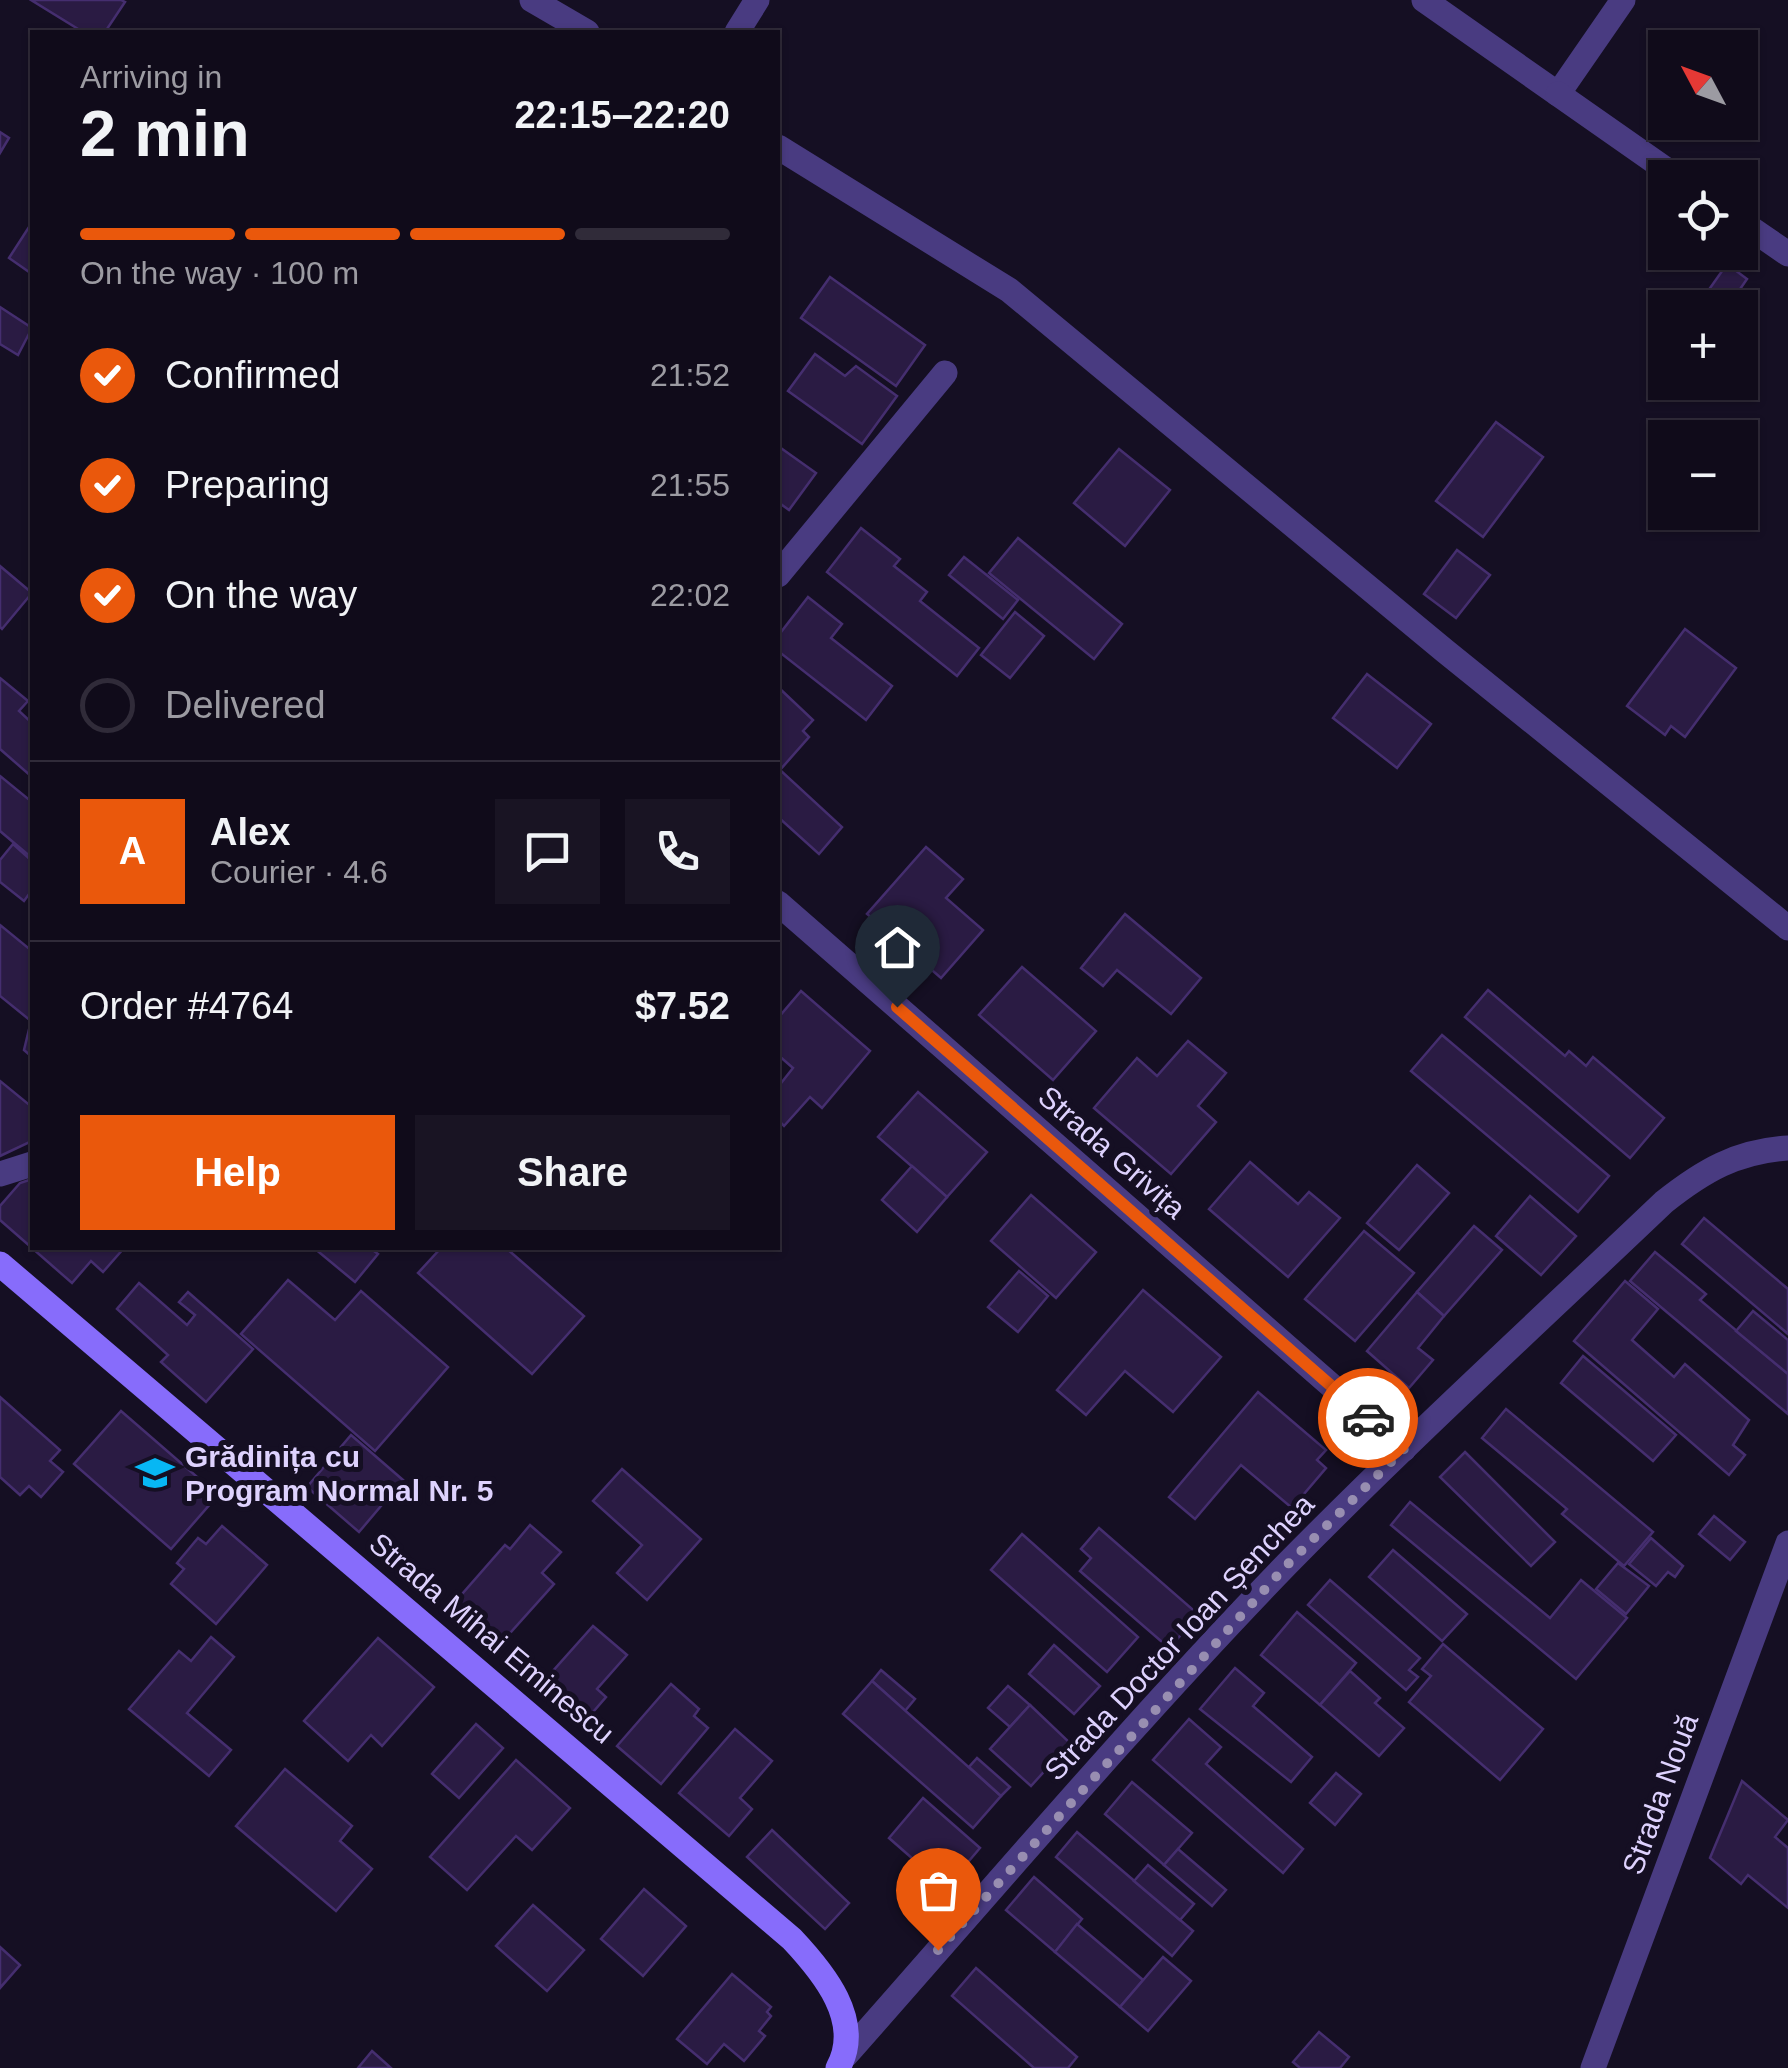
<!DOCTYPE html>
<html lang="en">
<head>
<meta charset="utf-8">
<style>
	body { margin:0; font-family:Helvetica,sans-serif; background:#191423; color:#f1f3f6; height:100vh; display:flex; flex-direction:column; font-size:38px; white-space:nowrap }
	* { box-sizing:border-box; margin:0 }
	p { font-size:32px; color:#9c9ba2 }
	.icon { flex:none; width:55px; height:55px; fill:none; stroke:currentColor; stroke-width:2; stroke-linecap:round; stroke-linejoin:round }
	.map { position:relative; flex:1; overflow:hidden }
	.panel { position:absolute; left:30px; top:30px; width:750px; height:1220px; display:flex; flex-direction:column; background:#100b1a; border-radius:0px; box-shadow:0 2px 8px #0004,0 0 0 2px #302b39 }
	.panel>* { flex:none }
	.needle { width:65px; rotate:311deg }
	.buttons { position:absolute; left:1648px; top:30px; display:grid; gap:20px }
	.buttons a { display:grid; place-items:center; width:110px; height:110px; border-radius:0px; background:#100b1a; box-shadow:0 2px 8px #0004,0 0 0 2px #302b39; font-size:50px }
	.pin { position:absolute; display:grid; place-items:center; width:85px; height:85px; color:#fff; margin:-102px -42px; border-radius:50% 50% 50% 0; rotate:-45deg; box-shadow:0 0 10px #0007 }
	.pin .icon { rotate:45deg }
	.courier { position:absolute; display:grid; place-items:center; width:100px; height:100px; margin:-50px; border:8px solid #ea580c; border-radius:50%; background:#fff; color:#222; box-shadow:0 2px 12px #0007 }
	.summary em { font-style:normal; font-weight:700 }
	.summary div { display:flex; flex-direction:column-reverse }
	.summary { display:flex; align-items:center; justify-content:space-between; height:170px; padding:0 50px }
	h1 { font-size:65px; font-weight:700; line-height:75px }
	.bar { display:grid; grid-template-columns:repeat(4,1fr); gap:15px 10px; align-content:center; height:120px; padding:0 50px }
	.bar i { height:12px; border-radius:8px; background:#302b39 }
	.bar .selected { background:#ea580c }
	.bar p { grid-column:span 4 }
	.line { display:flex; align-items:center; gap:25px; padding:0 50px; border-top:2px solid #302b39 }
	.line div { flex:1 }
	.round { display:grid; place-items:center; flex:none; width:105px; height:105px; border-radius:0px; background:#191423 }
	ol { padding:0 50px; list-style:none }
	li { display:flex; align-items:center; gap:30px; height:110px }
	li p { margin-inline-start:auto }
	li .icon { padding:10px; border-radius:50%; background:#ea580c; color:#fff; stroke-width:4 }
	li:last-child { color:#9c9ba2 }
	li i { width:55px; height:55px; border:5px solid #302b39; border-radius:50% }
	.primary-button { display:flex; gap:20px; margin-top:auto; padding:20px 50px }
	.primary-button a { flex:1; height:115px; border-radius:0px; background:#ea580c; color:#fff; font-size:40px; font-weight:700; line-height:115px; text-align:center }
	.primary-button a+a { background:#191423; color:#f1f3f6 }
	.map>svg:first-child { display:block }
	.building { fill:#2a1b43; stroke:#452e6f; stroke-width:2.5 }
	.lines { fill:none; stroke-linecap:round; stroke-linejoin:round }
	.street { stroke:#493b81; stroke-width:25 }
	.secondary { stroke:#876cfb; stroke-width:25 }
	.done { stroke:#988eb1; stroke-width:10; stroke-dasharray:0 18 }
	.route { stroke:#ea580c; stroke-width:12 }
	.labels { text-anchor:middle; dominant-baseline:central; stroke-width:10; stroke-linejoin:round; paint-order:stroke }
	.street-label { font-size:30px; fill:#ded2fe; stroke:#150f23 }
	.poi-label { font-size:30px; font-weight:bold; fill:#ded2fe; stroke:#150f23; text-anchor:start }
</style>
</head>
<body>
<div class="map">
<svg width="1788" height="2068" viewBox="0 0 1788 2068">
	<rect width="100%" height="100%" fill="#150f23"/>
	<!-- building -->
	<g class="building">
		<path d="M31,0H121L125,2L105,32H83Z"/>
		<path d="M0,132L9,138L0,153Z"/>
		<path d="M29,227L32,229V274L9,258Z"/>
		<path d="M1727,264L1747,279L1727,308H1696Z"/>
		<path d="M830,277L925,345L896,386L801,318Z"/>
		<path d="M0,307L32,328L18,355L0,344Z"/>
		<path d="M815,354L845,376L856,366L897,396L862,444L788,391Z"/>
		<path d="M1496,422L1543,457L1483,537L1436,501Z"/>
		<path d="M778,446L816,473L789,510L778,502Z"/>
		<path d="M1119,449L1170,490L1125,546L1074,503Z"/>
		<path d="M861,528L900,559L894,566L927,592L920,601L979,648L957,676L827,572Z"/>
		<path d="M1018,538L1122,624L1094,659L989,573Z"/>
		<path d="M1457,550L1490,575L1456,618L1424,594Z"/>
		<path d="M964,557L1018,600L1003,619L949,575Z"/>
		<path d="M0,566L32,593L2,629L0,627Z"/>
		<path d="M808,597L842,624L831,638L892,686L866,720L778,651V636Z"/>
		<path d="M1015,612L1044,636L1010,678L981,655Z"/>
		<path d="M1685,629L1736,668L1685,737L1671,726L1665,735L1627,706Z"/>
		<path d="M1367,674L1431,724L1397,768L1333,718Z"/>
		<path d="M0,678L28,701L19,711L32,723V777L0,749Z"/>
		<path d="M778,687L813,720L803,731L809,737L780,770L842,827L819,854L778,817Z"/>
		<path d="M0,776L32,802V858L0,831Z"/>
		<path d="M13,844L32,861V890L24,901L0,882V860Z"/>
		<path d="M926,847L963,879L946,898L983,930L941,978L867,914Z"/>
		<path d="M1125,914L1201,978L1171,1014L1117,970L1103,986L1081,968Z"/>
		<path d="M0,925L32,951V1057L24,1050L31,1021L0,996Z"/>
		<path d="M1022,967L1096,1031L1053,1080L979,1015Z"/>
		<path d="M1488,990L1565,1056L1569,1051L1586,1066L1593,1057L1664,1118L1630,1158L1465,1017Z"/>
		<path d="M801,991L870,1051L822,1108L810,1097L784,1126L778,1120V1087L793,1068L778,1055V1018Z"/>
		<path d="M1442,1035L1609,1176L1578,1212L1411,1071Z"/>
		<path d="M1188,1041L1226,1073L1198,1106L1216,1122L1171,1174L1094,1108L1137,1058L1157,1076Z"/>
		<path d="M0,1081L32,1107V1141L0,1156Z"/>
		<path d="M918,1092L987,1152L947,1197L878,1137Z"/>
		<path d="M1250,1162L1298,1204L1309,1192L1340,1218L1288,1277L1209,1209Z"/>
		<path d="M1417,1165L1449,1193L1399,1250L1367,1223Z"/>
		<path d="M912,1166L947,1197L917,1232L882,1200Z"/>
		<path d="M32,1179V1248H124L103,1272L91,1261L72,1283L0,1220V1206L20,1183Z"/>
		<path d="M1031,1195L1096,1252L1056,1298L991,1241Z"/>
		<path d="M1530,1196L1576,1236L1541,1275L1496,1236Z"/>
		<path d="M1704,1218L1788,1289V1334L1682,1244Z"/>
		<path d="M1474,1226L1502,1250L1444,1316L1417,1292Z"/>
		<path d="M1364,1231L1414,1273L1355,1341L1305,1299Z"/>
		<path d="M314,1248H370L378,1254L355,1282Z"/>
		<path d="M441,1248H506L584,1316L532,1374L418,1273Z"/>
		<path d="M1655,1252L1706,1294L1700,1300L1788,1374V1414L1630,1281Z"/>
		<path d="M1019,1271L1048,1296L1018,1332L988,1307Z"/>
		<path d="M288,1280L335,1320L361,1291L448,1367L375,1451L241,1334Z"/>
		<path d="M1625,1281L1658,1309L1632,1340L1674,1377L1685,1364L1749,1420L1733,1445L1745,1455L1729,1475L1574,1341Z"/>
		<path d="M139,1283L187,1325L195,1315L179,1302L188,1292L253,1349L206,1402L161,1362L168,1355L117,1309Z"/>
		<path d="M1143,1290L1221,1357L1173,1412L1125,1371L1086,1415L1057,1390Z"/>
		<path d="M1417,1292L1444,1316L1418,1348L1433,1360L1409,1388L1367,1351Z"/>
		<path d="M1753,1311L1788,1340V1374L1736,1331Z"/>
		<path d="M1583,1356L1676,1435L1653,1461L1561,1383Z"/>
		<path d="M1258,1392L1326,1450L1317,1460L1326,1468L1292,1508L1241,1465L1195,1519L1169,1497Z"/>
		<path d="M0,1397L60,1450L50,1461L63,1472L41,1497L29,1486L20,1495L0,1477Z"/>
		<path d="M1506,1409L1653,1532L1624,1566L1562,1514L1567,1509L1482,1438Z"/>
		<path d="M121,1411L218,1495L171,1549L74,1464Z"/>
		<path d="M351,1435L403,1480L359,1532L307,1487Z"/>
		<path d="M1465,1452L1555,1542L1531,1566L1440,1477Z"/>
		<path d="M622,1469L701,1539L647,1600L617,1573L642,1545L593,1501Z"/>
		<path d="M1410,1502L1550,1618L1581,1580L1627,1618L1576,1679L1391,1525Z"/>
		<path d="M1714,1516L1745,1542L1730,1560L1699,1534Z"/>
		<path d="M530,1525L561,1552L542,1573L554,1584L495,1650L449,1609L505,1545L510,1549Z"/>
		<path d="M222,1526L267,1565L216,1624L171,1584L184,1569L177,1563L198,1538L206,1544Z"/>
		<path d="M1099,1528L1199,1615L1169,1648L1080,1571L1091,1558L1081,1549Z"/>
		<path d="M1022,1534L1138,1637L1107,1672L991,1570Z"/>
		<path d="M1651,1538L1683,1566L1675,1577L1668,1572L1656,1586L1629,1564Z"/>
		<path d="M1393,1550L1467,1614L1442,1641L1369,1577Z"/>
		<path d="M1618,1563L1649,1586L1626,1614L1596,1589Z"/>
		<path d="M1330,1580L1420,1658L1409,1670L1418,1677L1406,1690L1308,1605Z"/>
		<path d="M1297,1612L1356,1663L1320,1705L1261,1655Z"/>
		<path d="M593,1626L627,1655L597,1689L606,1697L587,1719L544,1681Z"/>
		<path d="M211,1637L234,1657L187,1713L231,1750L209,1776L129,1709L179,1651L191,1661Z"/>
		<path d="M378,1638L434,1687L382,1746L371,1735L348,1761L304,1721Z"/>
		<path d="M1443,1644L1543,1729L1500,1780L1409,1702L1431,1676L1422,1669Z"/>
		<path d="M1054,1645L1100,1686L1074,1714L1029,1674Z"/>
		<path d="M1235,1668L1264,1693L1253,1706L1312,1757L1291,1782L1200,1709Z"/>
		<path d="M881,1670L915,1699L905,1711L872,1681Z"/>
		<path d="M1350,1671L1380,1698L1375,1703L1404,1728L1379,1756L1320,1705Z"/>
		<path d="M872,1681L1001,1796L973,1828L843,1714Z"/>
		<path d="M671,1684L699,1709L694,1716L708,1728L661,1784L617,1746Z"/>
		<path d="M1008,1686L1030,1705L1010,1727L988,1708Z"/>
		<path d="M1030,1705L1070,1743L1031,1786L990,1749Z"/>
		<path d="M1189,1719L1221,1747L1206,1764L1303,1849L1283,1873L1153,1760Z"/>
		<path d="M476,1724L503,1748L459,1798L432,1774Z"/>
		<path d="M735,1729L772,1761L740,1798L752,1809L729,1836L679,1793Z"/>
		<path d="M977,1758L1010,1787L1001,1796L969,1767Z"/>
		<path d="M516,1760L570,1808L532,1850L516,1836L467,1890L430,1857Z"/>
		<path d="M285,1769L352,1826L340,1841L372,1869L336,1911L236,1826Z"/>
		<path d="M1336,1773L1361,1794L1335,1825L1310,1803Z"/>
		<path d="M1742,1781L1788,1820L1775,1837L1788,1848V1908L1748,1875L1741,1884L1710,1858Z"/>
		<path d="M1132,1782L1192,1833L1164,1865L1105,1814Z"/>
		<path d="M923,1798L980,1848L946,1888L889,1838Z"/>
		<path d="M772,1830L849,1903L825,1929L747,1857Z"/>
		<path d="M1077,1832L1193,1931L1172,1956L1056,1857Z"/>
		<path d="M1178,1849L1226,1890L1212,1906L1164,1865Z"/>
		<path d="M1148,1865L1194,1904L1180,1920L1134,1881Z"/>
		<path d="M1034,1877L1082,1919L1055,1952L1006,1910Z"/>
		<path d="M644,1889L686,1926L643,1976L601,1939Z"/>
		<path d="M533,1905L584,1950L547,1991L496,1946Z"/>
		<path d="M1077,1924L1143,1980L1120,2007L1055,1952Z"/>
		<path d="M0,1947L20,1965L0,1988Z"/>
		<path d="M1163,1957L1191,1981L1148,2031L1120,2007Z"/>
		<path d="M976,1968L1077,2057L1068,2068H1034L952,1996Z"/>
		<path d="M732,1974L771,2007L767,2012L771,2016L759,2031L765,2036L744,2061L724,2044L707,2064L677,2039Z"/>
		<path d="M1319,2032L1349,2057L1340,2068H1300L1293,2062Z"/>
		<path d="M372,2051L391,2068H358Z"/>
	</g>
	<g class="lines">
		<!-- street -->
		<g class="street">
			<path d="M532,0L587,32"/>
			<path d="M1424,0L1558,94L1623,0"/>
			<path d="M737,32L757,0"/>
			<path d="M1558,94L1678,178"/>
			<path d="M778,147L1009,290L1445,651L1788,928"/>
			<path d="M1740,221L1788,254"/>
			<path d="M778,575L945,373"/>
			<path d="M778,903L1404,1449"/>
			<path d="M0,1174L32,1164"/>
			<path d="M846,2055C992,1890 1134,1722 1287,1564C1409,1440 1538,1322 1664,1202C1703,1171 1737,1151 1788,1148"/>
			<path d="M1593,2068L1788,1543"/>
		</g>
		<!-- secondary -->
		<path class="secondary" d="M0,1264L792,1939C823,1972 864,2021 838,2068"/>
	</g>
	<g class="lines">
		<!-- done -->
		<path class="done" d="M938,1950L1286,1566L1404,1449L1368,1418"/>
		<!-- route -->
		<path class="route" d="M897,1007L1368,1418"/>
	</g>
	<!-- icons -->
	<defs>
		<g id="school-bare" transform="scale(3)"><path d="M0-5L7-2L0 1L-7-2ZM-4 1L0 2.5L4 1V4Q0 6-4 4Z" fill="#07b7f4" stroke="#150f23" stroke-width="2.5" paint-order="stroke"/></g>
	</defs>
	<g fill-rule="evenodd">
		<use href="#school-bare" x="155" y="1473"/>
	</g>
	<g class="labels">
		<!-- street labels -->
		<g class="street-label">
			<text transform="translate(1112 1152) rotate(41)">Strada Grivița</text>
			<text transform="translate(1179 1637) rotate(-47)">Strada Doctor Ioan Șenchea</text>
			<text transform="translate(492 1638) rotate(40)">Strada Mihai Eminescu</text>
			<text transform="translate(1660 1794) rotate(-70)">Strada Nouă</text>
		</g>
		<!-- poi labels -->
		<g class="poi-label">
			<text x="185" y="1456">Grădinița cu<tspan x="185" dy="34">Program Normal Nr. 5</tspan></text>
		</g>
	</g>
</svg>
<div class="buttons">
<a><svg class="needle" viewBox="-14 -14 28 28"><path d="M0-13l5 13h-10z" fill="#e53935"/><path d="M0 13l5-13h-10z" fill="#9c9ba2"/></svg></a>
<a><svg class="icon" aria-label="locate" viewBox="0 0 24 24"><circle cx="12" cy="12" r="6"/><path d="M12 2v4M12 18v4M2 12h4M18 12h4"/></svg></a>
<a>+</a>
<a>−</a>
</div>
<div class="pin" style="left:938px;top:1950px;background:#ea580c"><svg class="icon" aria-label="bag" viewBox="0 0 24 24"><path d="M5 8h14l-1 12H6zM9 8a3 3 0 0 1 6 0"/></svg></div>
<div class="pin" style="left:897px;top:1007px;background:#1f2937"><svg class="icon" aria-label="home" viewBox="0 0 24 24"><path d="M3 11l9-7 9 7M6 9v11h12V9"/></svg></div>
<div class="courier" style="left:1368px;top:1418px"><svg class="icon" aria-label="car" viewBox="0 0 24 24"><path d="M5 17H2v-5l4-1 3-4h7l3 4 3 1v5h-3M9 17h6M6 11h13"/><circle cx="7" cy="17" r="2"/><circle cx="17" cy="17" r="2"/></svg></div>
<section class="panel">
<div class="summary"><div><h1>2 min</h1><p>Arriving in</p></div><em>22:15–22:20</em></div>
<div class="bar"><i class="selected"></i><i class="selected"></i><i class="selected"></i><i></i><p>On the way · 100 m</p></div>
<ol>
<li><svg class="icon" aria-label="check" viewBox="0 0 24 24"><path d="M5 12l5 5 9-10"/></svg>Confirmed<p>21:52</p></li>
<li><svg class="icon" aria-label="check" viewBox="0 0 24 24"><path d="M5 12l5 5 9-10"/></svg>Preparing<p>21:55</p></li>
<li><svg class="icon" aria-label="check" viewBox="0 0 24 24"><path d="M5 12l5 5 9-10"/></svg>On the way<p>22:02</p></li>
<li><i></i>Delivered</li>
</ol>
<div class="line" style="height:180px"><b class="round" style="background:#ea580c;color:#fff">A</b><div><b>Alex</b><p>Courier · 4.6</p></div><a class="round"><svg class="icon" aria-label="chat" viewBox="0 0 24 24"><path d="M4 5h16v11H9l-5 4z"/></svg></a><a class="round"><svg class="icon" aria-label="phone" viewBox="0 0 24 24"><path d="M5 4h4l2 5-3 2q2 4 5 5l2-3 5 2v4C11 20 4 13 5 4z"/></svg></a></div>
<div class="line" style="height:130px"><div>Order #4764</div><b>$7.52</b></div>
<div class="primary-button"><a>Help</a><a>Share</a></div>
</section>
</div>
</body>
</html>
